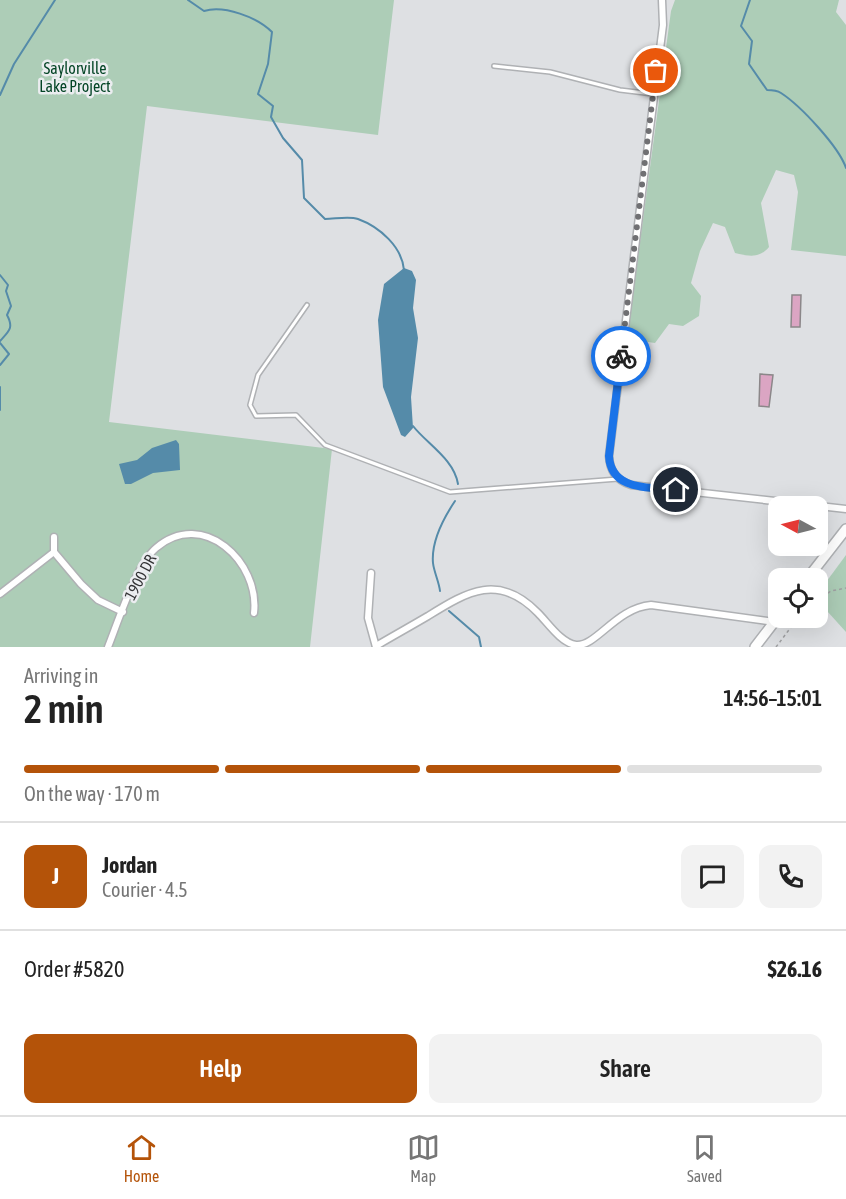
<!DOCTYPE html>
<html lang="en">
<head>
<meta charset="utf-8">
<style>
	body { margin:0; font-family:"Asap Condensed",sans-serif; background:#f2f2f2; color:#222; height:100vh; display:flex; flex-direction:column; font-size:22px; white-space:nowrap }
	* { box-sizing:border-box; margin:0 }
	p { font-size:20px; color:#767676 }
	.icon { flex:none; width:33px; height:33px; fill:none; stroke:currentColor; stroke-width:2; stroke-linecap:round; stroke-linejoin:round }
	.map { position:relative; height:647px; overflow:hidden }
	.sheet { display:flex; flex-direction:column; background:#fff; flex:1 }
	.sheet>* { flex:none }
	.needle { width:39px; rotate:277deg }
	.tools { position:absolute; left:768px; top:496px; display:grid; gap:12px }
	.tools a { display:grid; place-items:center; width:60px; height:60px; border-radius:12px; background:#fff; box-shadow:0 6px 24px #0002; font-size:30px }
	.pin { position:absolute; display:grid; place-items:center; width:51px; height:51px; color:#fff; margin:-26px; border:3px solid #fff; border-radius:50%; box-shadow:0 2px 6px #0007 }
	.courier { position:absolute; display:grid; place-items:center; width:60px; height:60px; margin:-30px; border:4px solid #1a73e8; border-radius:50%; background:#fff; color:#222; box-shadow:0 2px 8px #0007 }
	.head em { font-style:normal; font-weight:600 }
	.head div { display:flex; flex-direction:column-reverse }
	.head { display:flex; align-items:center; justify-content:space-between; height:102px; padding:0 24px }
	h1 { font-size:39px; font-weight:600; line-height:45px }
	.bar { display:grid; grid-template-columns:repeat(4,1fr); gap:9px 6px; align-content:center; height:72px; padding:0 24px }
	.bar i { height:8px; border-radius:4px; background:#e0e0e0 }
	.bar .selected { background:#b45309 }
	.bar p { grid-column:span 4 }
	.line { display:flex; align-items:center; gap:15px; padding:0 24px; border-top:2px solid #e0e0e0 }
	.line div { flex:1 }
	.round { display:grid; place-items:center; flex:none; width:63px; height:63px; border-radius:12px; background:#f2f2f2 }
	.primary-button { display:flex; gap:12px; margin-top:auto; padding:12px 24px }
	.primary-button a { flex:1; height:69px; border-radius:12px; background:#b45309; color:#fff; font-size:24px; font-weight:600; line-height:69px; text-align:center }
	.primary-button a+a { background:#f2f2f2; color:#222 }
	.tab-bar { display:flex; justify-content:space-around; align-items:center; height:84px; border-top:2px solid #e0e0e0; background:#fff; font-size:16px; color:#767676 }
	.tab-bar a { display:grid; justify-items:center; gap:3px }
	.tab-bar .selected { color:#b45309 }
	.map>svg:first-child { display:block }
	.green { fill:#adcdb7 }
	.water { fill:#558ba9 }
	.lines { fill:none; stroke-linecap:round; stroke-linejoin:round }
	.stream { stroke:#558ba9; stroke-width:2 }
	.building { fill:#dba5c3; stroke:#8b8789; stroke-width:1.5 }
	.lane-casing { stroke:#afb1b4; stroke-width:6 }
	.street-casing { stroke:#afb1b4; stroke-width:9 }
	.secondary-casing { stroke:#afb1b4; stroke-width:12 }
	.path { stroke:#a0a1a3; stroke-width:1.5; stroke-dasharray:3 3; stroke-linecap:butt }
	.lane { stroke:#fff; stroke-width:3 }
	.street { stroke:#fff; stroke-width:6 }
	.secondary { stroke:#fff; stroke-width:9 }
	.done { stroke:#707073; stroke-width:6; stroke-dasharray:0 10.8 }
	.route { stroke:#1a73e8; stroke-width:8 }
	.labels { text-anchor:middle; dominant-baseline:central; stroke-width:5; stroke-linejoin:round; paint-order:stroke }
	.park-label { font-size:16px; fill:#034425; stroke:#ebedf0 }
	.street-label { font-size:16px; fill:#343436; stroke:#ebedf0 }
</style>
</head>
<body>
<div class="map">
<svg width="846" height="647" viewBox="0 0 846 647">
	<rect width="100%" height="100%" fill="#dee0e3"/>
	<!-- green -->
	<g class="green">
		<path d="M0,0H394L378,135L147,106L109,422L332,449L310,647H0Z"/>
		<path d="M675,0H839L836,12L846,25V256L791,250L798,192L794,175L776,170L761,203L769,247C759,259 748,256 735,253L725,227L713,223L700,251L691,283L701,296L699,316L683,326L669,324L655,343L627,339L671,11Z"/>
		<path d="M846,555V632L818,601V593Z"/>
	</g>
	<!-- water -->
	<g class="water">
		<path d="M404,268L412,271L416,280L413,308L418,338L411,397L413,428L405,437L401,435L383,387L378,320L384,284Z"/>
		<path d="M176,440L179,444L180,470L153,473L131,484H125L119,464L137,460L152,448Z"/>
	</g>
	<g class="lines">
		<!-- stream -->
		<g class="stream">
			<path d="M188,0L204,11C224,5 257,17 272,32L268,64L258,94L273,106L271,117L283,138L302,160L304,198L325,219C335,219 349,216 358,219C380,227 402,247 404,270"/>
			<path d="M750,0L741,26L752,41L749,64L767,90C771,90 778,91 781,93C801,106 839,147 846,168"/>
			<path d="M0,95L14,64L55,0"/>
			<path d="M0,275L8,285L6,291L11,306L7,315C14,328 9,331 0,341"/>
			<path d="M0,343L9,354L0,365"/>
			<path d="M0,387V410"/>
			<path d="M413,426C427,444 454,459 458,484"/>
			<path d="M440,591C439,582 434,572 433,563C431,541 443,519 455,501"/>
			<path d="M449,611L479,637L481,647"/>
		</g>
	</g>
	<!-- building -->
	<g class="building">
		<path d="M792,295H801L800,327H791Z"/>
		<path d="M760,374L773,375L769,407L759,406Z"/>
	</g>
	<g class="lines">
		<!-- lane casing -->
		<g class="lane-casing">
			<g id="lane">
				<path d="M494,66L550,72L620,90L653,94"/>
				<path d="M307,305L258,375L250,405L256,416L296,415L325,445L450,492L618,479"/>
			</g>
		</g>
		<!-- street casing -->
		<g class="street-casing">
			<g id="street">
				<path d="M662,0L663,25L609,456C610,471 616,480 631,485L846,509"/>
				<path d="M54,537V552L81,584L98,600L123,612"/>
				<path d="M371,573L368,618L376,647"/>
				<path d="M0,594L54,552"/>
				<path d="M376,646C393,636 411,626 428,616C468,591 499,573 538,613C548,623 561,643 576,645C596,647 616,608 651,605L775,622"/>
				<path d="M108,647C118,622 136,565 156,548C203,508 260,562 254,613"/>
			</g>
		</g>
		<!-- secondary casing -->
		<g class="secondary-casing">
			<g id="secondary">
				<path d="M807,579L846,529"/>
				<path d="M755,647L778,617"/>
			</g>
		</g>
		<!-- path -->
		<g class="path">
			<path d="M818,600L831,591L846,588"/>
			<path d="M773,611L778,604"/>
			<path d="M776,647L798,618"/>
		</g>
		<!-- lane -->
		<use href="#lane" class="lane"/>
		<!-- street -->
		<use href="#street" class="street"/>
		<!-- secondary -->
		<use href="#secondary" class="secondary"/>
	</g>
	<g class="lines">
		<!-- done -->
		<path class="done" d="M621,356L656,71"/>
		<!-- route -->
		<path class="route" d="M621,356L609,456C611,491 649,487 676,490"/>
	</g>
	<g class="labels">
		<!-- park labels -->
		<g class="park-label">
			<text x="75" y="68">Saylorville<tspan x="75" dy="18">Lake Project</tspan></text>
		</g>
		<!-- street labels -->
		<g class="street-label">
			<text transform="translate(140 577) rotate(-62)">1900 DR</text>
		</g>
	</g>
</svg>
<div class="tools">
<a><svg class="needle" viewBox="-14 -14 28 28"><path d="M0-13l5 13h-10z" fill="#e53935"/><path d="M0 13l5-13h-10z" fill="#767676"/></svg></a>
<a><svg class="icon" aria-label="locate" viewBox="0 0 24 24"><circle cx="12" cy="12" r="6"/><path d="M12 2v4M12 18v4M2 12h4M18 12h4"/></svg></a>
</div>
<div class="pin" style="left:656px;top:71px;background:#ea580c"><svg class="icon" aria-label="bag" viewBox="0 0 24 24"><path d="M5 8h14l-1 12H6zM9 8a3 3 0 0 1 6 0"/></svg></div>
<div class="pin" style="left:676px;top:490px;background:#1f2937"><svg class="icon" aria-label="home" viewBox="0 0 24 24"><path d="M3 11l9-7 9 7M6 9v11h12V9"/></svg></div>
<div class="courier" style="left:621px;top:356px"><svg class="icon" aria-label="bike" viewBox="0 0 24 24"><circle cx="6" cy="16" r="4"/><circle cx="18" cy="16" r="4"/><path d="M6 16l4-8h5l3 8M10 8l3 8H6M13 5h3"/></svg></div>
</div>
<section class="sheet">
<div class="head"><div><h1>2 min</h1><p>Arriving in</p></div><em>14:56–15:01</em></div>
<div class="bar"><i class="selected"></i><i class="selected"></i><i class="selected"></i><i></i><p>On the way · 170 m</p></div>
<div class="line" style="height:108px"><b class="round" style="background:#b45309;color:#fff">J</b><div><b>Jordan</b><p>Courier · 4.5</p></div><a class="round"><svg class="icon" aria-label="chat" viewBox="0 0 24 24"><path d="M4 5h16v11H9l-5 4z"/></svg></a><a class="round"><svg class="icon" aria-label="phone" viewBox="0 0 24 24"><path d="M5 4h4l2 5-3 2q2 4 5 5l2-3 5 2v4C11 20 4 13 5 4z"/></svg></a></div>
<div class="line" style="height:78px"><div>Order #5820</div><b>$26.16</b></div>
<div class="primary-button"><a>Help</a><a>Share</a></div>
</section>
<nav class="tab-bar">
<a class="selected"><svg class="icon" aria-label="home" viewBox="0 0 24 24"><path d="M3 11l9-7 9 7M6 9v11h12V9"/></svg>Home</a>
<a><svg class="icon" aria-label="map" viewBox="0 0 24 24"><path d="M3 6l6-2 6 2 6-2v14l-6 2-6-2-6 2zM9 4v14M15 6v14"/></svg>Map</a>
<a><svg class="icon" aria-label="saved" viewBox="0 0 24 24"><path d="M7 4h10v16l-5-4-5 4z"/></svg>Saved</a>
</nav>
</body>
</html>
